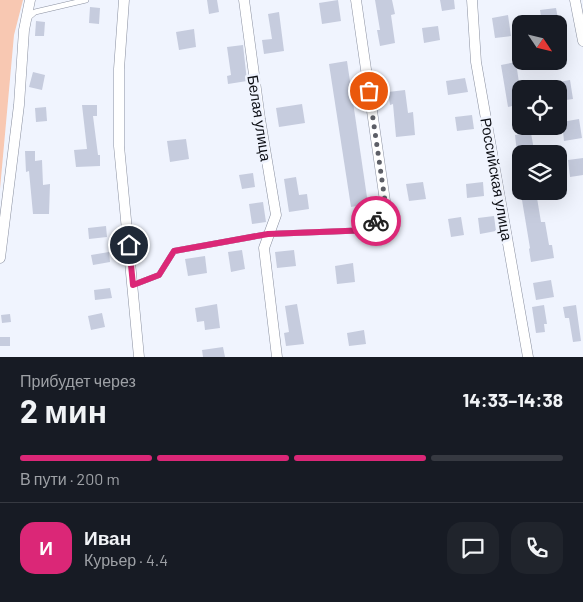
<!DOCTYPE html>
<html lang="ru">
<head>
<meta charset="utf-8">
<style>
	body { margin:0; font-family:Barlow,sans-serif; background:#20242c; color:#f1f3f6; height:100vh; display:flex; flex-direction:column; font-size:19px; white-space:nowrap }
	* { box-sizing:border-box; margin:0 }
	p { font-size:16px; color:#9ea1a6 }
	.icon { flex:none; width:28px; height:28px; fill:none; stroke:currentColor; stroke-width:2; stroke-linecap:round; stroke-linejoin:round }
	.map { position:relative; height:357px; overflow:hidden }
	.drawer { display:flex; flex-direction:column; background:#171b24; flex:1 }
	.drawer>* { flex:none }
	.needle { width:32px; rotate:125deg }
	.tools { position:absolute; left:512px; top:15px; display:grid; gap:10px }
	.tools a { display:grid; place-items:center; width:55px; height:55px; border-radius:10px; background:#171b24; box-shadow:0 5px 20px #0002; font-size:25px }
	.pin { position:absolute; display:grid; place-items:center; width:42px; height:42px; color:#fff; margin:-21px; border:2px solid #fff; border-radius:50%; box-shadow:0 1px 5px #0007 }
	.courier { position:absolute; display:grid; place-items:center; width:50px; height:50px; margin:-25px; border:4px solid #db2777; border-radius:50%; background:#fff; color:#222; box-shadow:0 1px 6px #0007 }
	.summary em { font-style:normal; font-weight:700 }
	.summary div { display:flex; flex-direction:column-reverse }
	.summary { display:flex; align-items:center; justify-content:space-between; height:85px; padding:0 20px }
	h1 { font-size:32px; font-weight:700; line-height:38px }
	.bar { display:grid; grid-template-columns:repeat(4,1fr); gap:8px 5px; align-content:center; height:60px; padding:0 20px }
	.bar i { height:6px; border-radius:4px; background:#363941 }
	.bar .current { background:#db2777 }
	.bar p { grid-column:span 4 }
	.line { display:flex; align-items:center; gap:12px; padding:0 20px; border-top:1px solid #363941 }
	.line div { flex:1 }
	.round { display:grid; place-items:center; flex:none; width:52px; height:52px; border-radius:15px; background:#20242c }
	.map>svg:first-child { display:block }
	.green { fill:#f8c8b2 }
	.building { fill:#c6ccde }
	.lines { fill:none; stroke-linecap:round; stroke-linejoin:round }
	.lane-casing { stroke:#8a90a0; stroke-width:6 }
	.street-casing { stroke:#8a90a0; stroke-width:11 }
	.lane { stroke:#fff; stroke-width:5 }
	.street { stroke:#fff; stroke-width:10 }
	.done { stroke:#5c5e66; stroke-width:5; stroke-dasharray:0 9 }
	.route { stroke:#db2777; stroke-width:6 }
	.labels { text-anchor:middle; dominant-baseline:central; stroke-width:5; stroke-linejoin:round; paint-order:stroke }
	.street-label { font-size:15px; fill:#0c0e14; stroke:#f0f4fe }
</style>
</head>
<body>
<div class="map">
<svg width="583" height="357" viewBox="0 0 583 357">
	<rect width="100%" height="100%" fill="#f0f4fe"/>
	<!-- green -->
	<path class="green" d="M0,0H23L14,35L0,189Z"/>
	<!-- building -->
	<g class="building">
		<path d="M207,0H217L219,12L209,14Z"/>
		<path d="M338,0L341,21L322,24L319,3Z"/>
		<path d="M375,0H392L395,14L391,15L395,43L380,46L377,30H380Z"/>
		<path d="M440,0H454L455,9L442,11Z"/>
		<path d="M90,7L100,8L99,24L89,23Z"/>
		<path d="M556,8L559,24H542L540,10Z"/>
		<path d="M279,12L284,51L264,54L262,40L272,39L268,14Z"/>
		<path d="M508,15L511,36L495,38L492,18Z"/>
		<path d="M36,21L45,22L44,36H35Z"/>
		<path d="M438,26L440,40L424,43L422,28Z"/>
		<path d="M194,29L196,47L179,50L176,32Z"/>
		<path d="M243,45L247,81L228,84L227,76L231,75L227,47Z"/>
		<path d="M347,61L368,204L351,207L329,64Z"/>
		<path d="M516,62L520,90L521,89V104L508,107L501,65Z"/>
		<path d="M33,72L45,75L42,90L29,87Z"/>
		<path d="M465,78L468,92L448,95L446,81Z"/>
		<path d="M570,80L573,99L559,101V82Z"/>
		<path d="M405,90L408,113L413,112L415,135L396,137L393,104L390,105L388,92Z"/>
		<path d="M302,104L305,123L279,127L276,108Z"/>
		<path d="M82,105H97V116H93L98,155H100V166L76,167L74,150L87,149Z"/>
		<path d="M46,107L47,121L36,122L35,108Z"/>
		<path d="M472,115L474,129L457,131L455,117Z"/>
		<path d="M579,119L582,138L564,141L562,122Z"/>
		<path d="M531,133L534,150L517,153L515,135Z"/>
		<path d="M186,139L189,159L170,162L167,141Z"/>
		<path d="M25,151H35V161L42,160L43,185L50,184L49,214H33L29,171L26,172Z"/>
		<path d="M583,158V175L570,177L568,160Z"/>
		<path d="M253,173L255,187L242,189L239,175Z"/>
		<path d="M296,177L299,195L307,194L309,209L289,212L284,179Z"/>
		<path d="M423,182L426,199L409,201L406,184Z"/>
		<path d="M483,182L484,196L467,198L466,184Z"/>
		<path d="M537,198L541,222H545L549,245H552L554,258L531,262L529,249L530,248L522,200Z"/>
		<path d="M263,202L266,222L252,224L249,204Z"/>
		<path d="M494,216L496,231L480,234L478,218Z"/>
		<path d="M461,217L464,235L451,237L448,219Z"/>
		<path d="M106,226L107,237L89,239L88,228Z"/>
		<path d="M242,250L245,269L231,272L228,252Z"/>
		<path d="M294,250L296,266L277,268L275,252Z"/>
		<path d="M109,252L110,262L93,265L91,255Z"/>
		<path d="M205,256L207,273L188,276L185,259Z"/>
		<path d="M353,263L355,282L337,284L335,266Z"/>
		<path d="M551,280L554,297L536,300L533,283Z"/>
		<path d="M110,288L112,298L95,300L94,290Z"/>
		<path d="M217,304L220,328L205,330L204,321L197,322L195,308Z"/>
		<path d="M297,304L304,344L286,346L284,333L289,332L285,306Z"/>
		<path d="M544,305L547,324H544L545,332L536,333L532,307Z"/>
		<path d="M576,305L581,341L573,342L569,318H565L563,307Z"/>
		<path d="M102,313L105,327L91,330L88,316Z"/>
		<path d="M10,314L11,322L2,323L1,315Z"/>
		<path d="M364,330L366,344L349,346L347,333Z"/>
		<rect x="0" y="337" width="10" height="9"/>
		<path d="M223,347L225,357H203L202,350Z"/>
	</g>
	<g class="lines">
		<!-- lane casing -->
		<g class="lane-casing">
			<g id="lane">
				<path d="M28,18L35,12L86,0"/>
				<path d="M133,285L159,275L174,251L268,234L371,230L385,201"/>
			</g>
		</g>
		<!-- street casing -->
		<g class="street-casing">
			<g id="street">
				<path d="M124,0L119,69V146L139,357"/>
				<path d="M244,0L260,119L276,215L264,248L277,357"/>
				<path d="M356,0L385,201"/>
				<path d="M472,0L476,62L528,357"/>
				<path d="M575,0L583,41"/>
				<path d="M0,258L19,105L24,30L30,0"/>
			</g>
		</g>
		<!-- lane -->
		<use href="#lane" class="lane"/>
		<!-- street -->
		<use href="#street" class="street"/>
	</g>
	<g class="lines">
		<!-- done -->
		<path class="done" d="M369,91L385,201L376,221"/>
		<!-- route -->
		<path class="route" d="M129,245L133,285L159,275L174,251L268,234L371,230L376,221"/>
	</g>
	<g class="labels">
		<!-- street labels -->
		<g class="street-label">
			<text transform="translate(260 118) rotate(81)">Белая улица</text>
			<text transform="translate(497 179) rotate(80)">Российская улица</text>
		</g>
	</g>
</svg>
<div class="tools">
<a><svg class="needle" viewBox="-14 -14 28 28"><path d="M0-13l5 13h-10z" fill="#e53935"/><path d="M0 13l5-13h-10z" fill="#9ea1a6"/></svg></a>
<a><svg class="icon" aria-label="locate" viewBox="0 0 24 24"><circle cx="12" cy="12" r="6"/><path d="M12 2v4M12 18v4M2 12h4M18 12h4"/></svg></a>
<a><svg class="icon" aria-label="layers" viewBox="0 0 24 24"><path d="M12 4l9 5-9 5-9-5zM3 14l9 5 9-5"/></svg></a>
</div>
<div class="pin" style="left:369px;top:91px;background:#ea580c"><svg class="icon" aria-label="bag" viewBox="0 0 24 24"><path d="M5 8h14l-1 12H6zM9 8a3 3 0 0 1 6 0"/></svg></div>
<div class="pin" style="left:129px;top:245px;background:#1f2937"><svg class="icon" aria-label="home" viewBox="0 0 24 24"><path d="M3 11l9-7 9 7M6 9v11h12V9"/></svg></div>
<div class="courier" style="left:376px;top:221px"><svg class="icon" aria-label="bike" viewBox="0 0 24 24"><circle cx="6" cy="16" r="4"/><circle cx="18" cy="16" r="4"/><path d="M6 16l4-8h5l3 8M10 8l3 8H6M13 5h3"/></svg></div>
</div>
<section class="drawer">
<div class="summary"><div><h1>2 мин</h1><p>Прибудет через</p></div><em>14:33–14:38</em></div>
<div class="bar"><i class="current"></i><i class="current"></i><i class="current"></i><i></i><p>В пути · 200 m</p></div>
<div class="line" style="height:90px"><b class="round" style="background:#db2777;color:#fff">И</b><div><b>Иван</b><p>Курьер · 4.4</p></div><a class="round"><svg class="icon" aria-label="chat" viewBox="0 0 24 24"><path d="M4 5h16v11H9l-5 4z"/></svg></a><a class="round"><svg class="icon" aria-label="phone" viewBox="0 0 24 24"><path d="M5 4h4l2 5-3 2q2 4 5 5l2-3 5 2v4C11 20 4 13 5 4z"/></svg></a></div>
</section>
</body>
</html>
